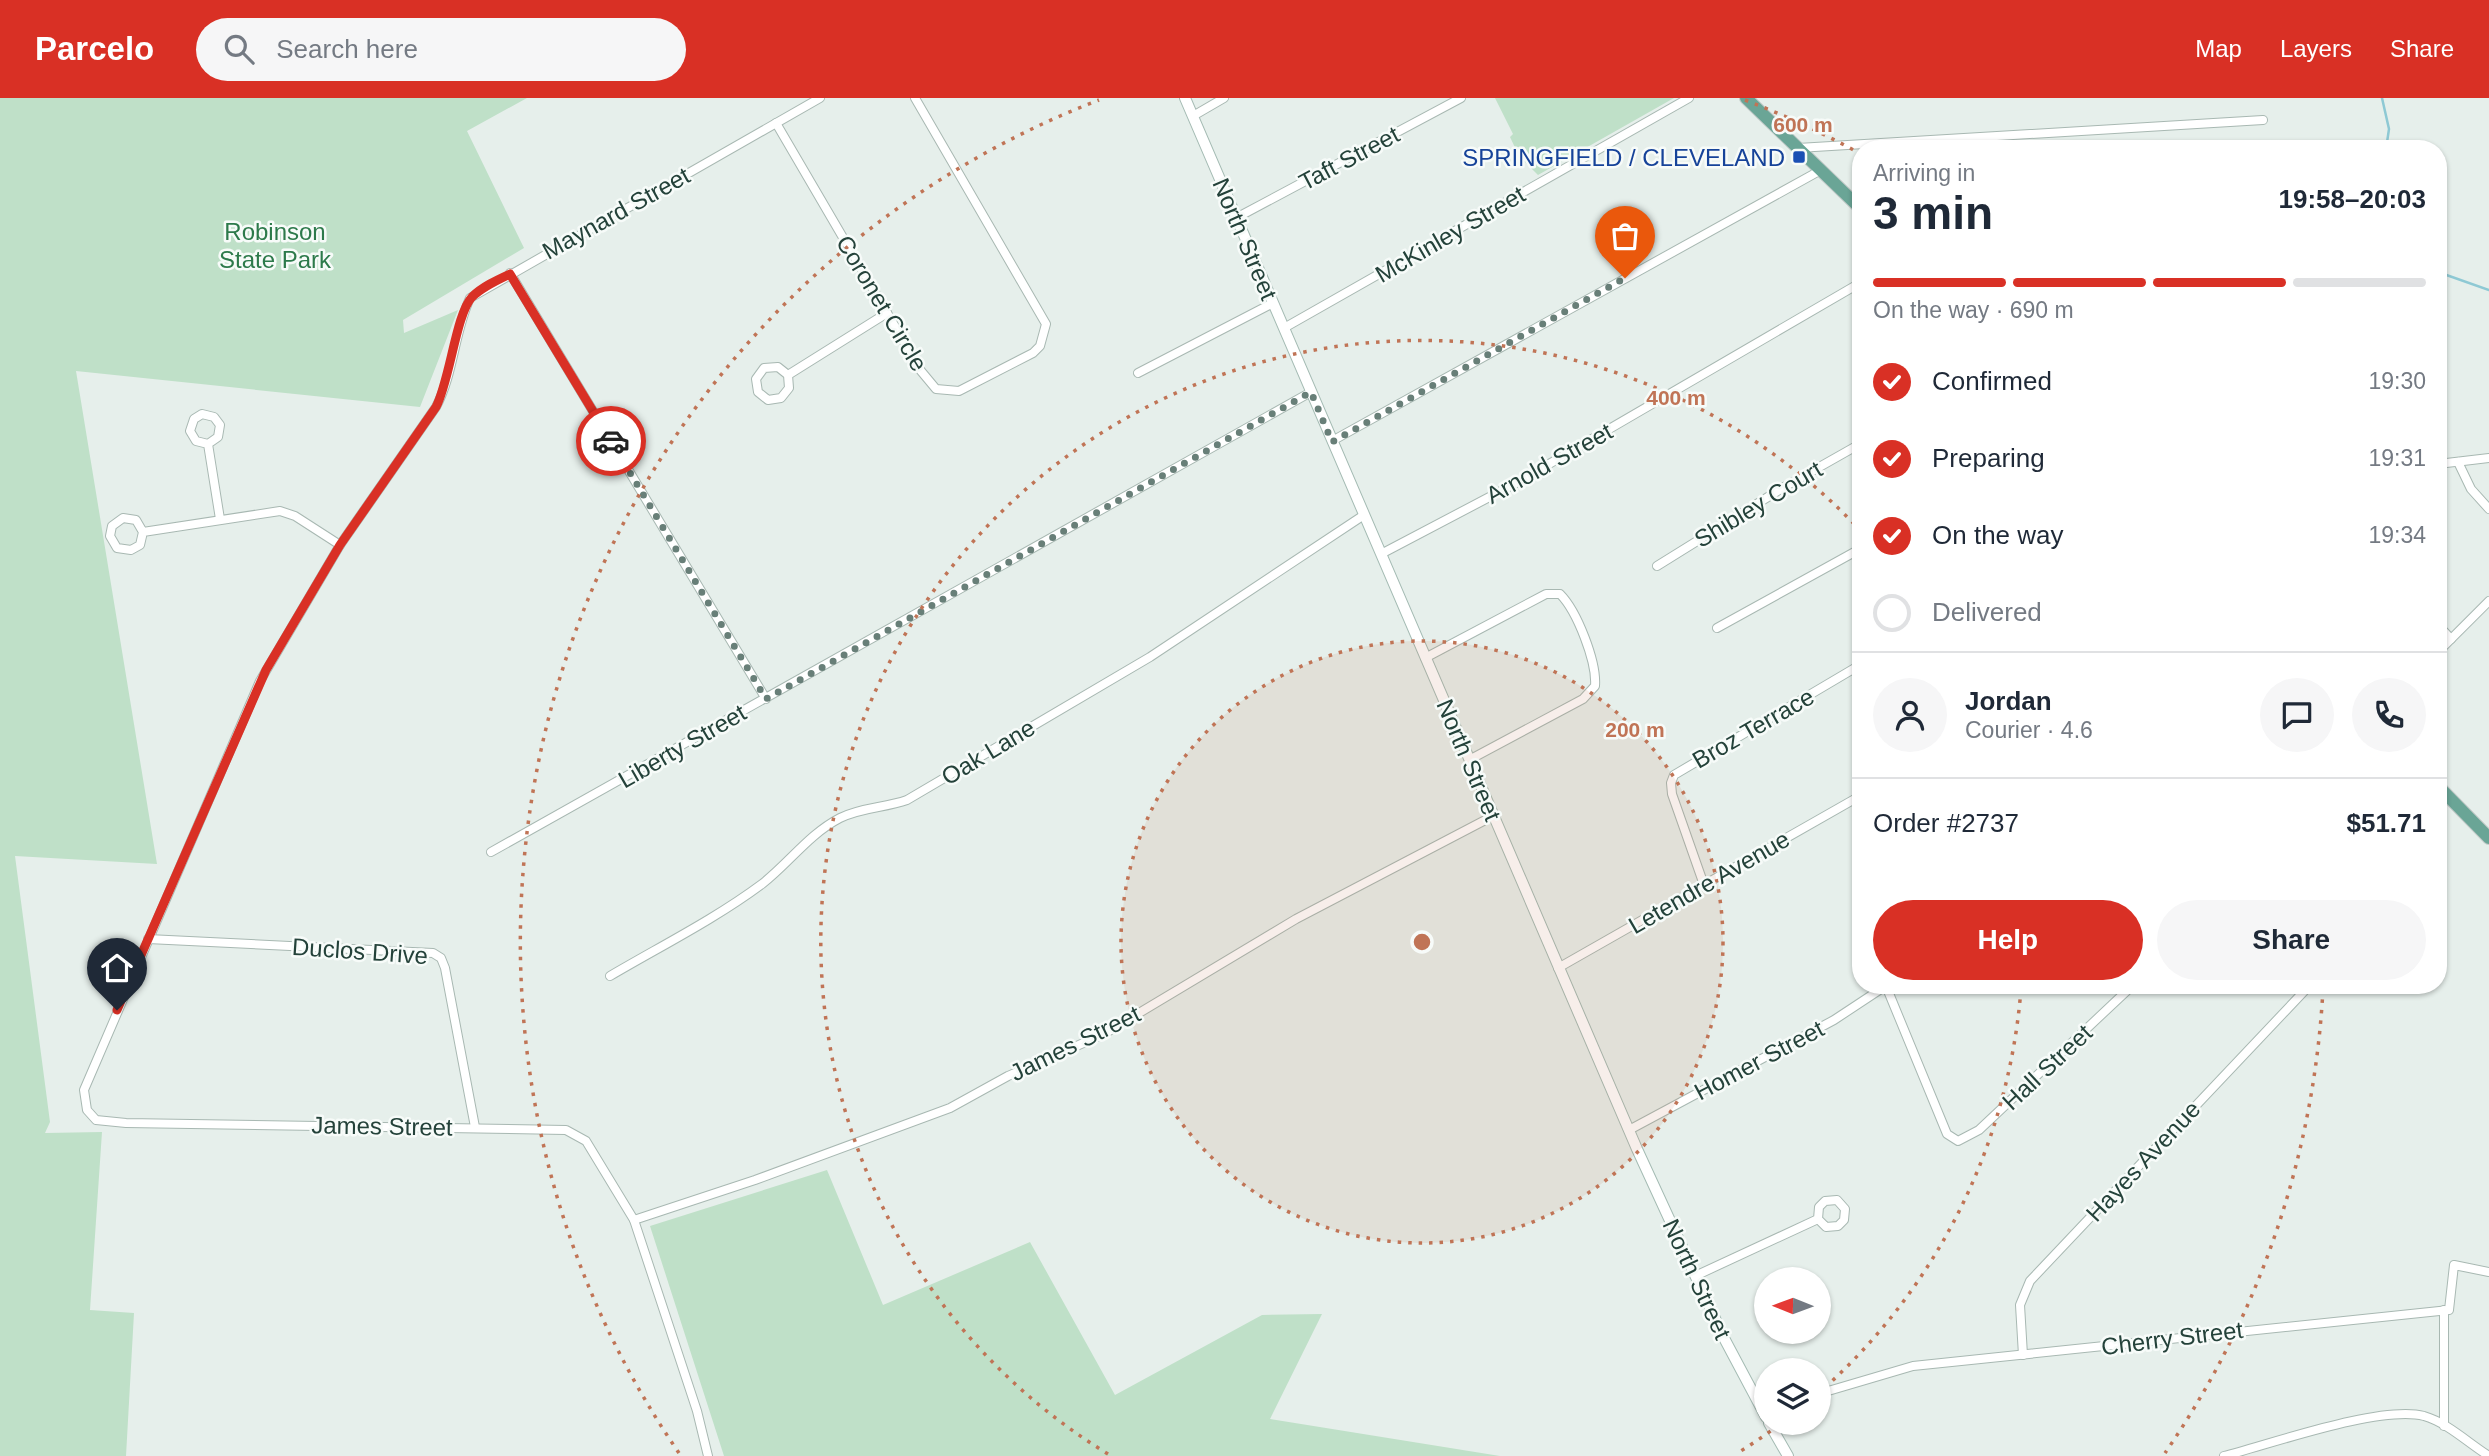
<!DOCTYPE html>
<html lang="en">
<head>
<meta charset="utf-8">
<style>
	body { margin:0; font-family:Arial,sans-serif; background:#f6f6f7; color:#1f2937; height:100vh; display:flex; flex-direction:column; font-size:26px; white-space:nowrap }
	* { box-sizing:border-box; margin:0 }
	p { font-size:23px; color:#747a83 }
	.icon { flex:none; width:38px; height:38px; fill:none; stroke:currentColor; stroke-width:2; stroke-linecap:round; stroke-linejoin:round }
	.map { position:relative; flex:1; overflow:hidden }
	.panel { position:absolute; left:1852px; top:42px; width:595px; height:854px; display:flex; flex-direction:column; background:#fff; border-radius:28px; box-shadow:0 2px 5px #0004 }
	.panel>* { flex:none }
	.needle { width:46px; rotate:271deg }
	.controls { position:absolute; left:1754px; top:1169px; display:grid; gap:14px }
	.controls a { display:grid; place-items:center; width:77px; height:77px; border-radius:50%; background:#fff; box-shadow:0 2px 5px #0004; font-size:35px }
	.pin { position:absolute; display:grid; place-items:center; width:60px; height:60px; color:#fff; margin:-72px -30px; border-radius:50% 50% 50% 0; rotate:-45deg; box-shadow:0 0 7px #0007 }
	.pin .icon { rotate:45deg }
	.courier { position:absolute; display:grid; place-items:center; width:70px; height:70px; margin:-35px; border:5px solid #d93025; border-radius:50%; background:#fff; color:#222; box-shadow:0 2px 9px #0007 }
	.summary em { font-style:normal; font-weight:700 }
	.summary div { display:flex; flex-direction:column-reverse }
	.summary { display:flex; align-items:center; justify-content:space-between; height:119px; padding:0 21px }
	h1 { font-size:46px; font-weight:700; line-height:52px }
	.bar { display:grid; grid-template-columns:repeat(4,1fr); gap:10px 7px; align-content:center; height:84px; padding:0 21px }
	.bar i { height:9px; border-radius:5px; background:#e0e1e3 }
	.bar .selected { background:#d93025 }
	.bar p { grid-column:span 4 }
	.line { display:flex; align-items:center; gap:18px; padding:0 21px; border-top:2px solid #e0e1e3 }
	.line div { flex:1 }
	.round { display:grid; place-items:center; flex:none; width:74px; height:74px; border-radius:37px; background:#f6f6f7 }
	ol { padding:0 21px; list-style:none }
	li { display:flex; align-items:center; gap:21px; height:77px }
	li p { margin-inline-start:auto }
	li .icon { padding:7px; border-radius:50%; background:#d93025; color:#fff; stroke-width:4 }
	li:last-child { color:#747a83 }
	li i { width:38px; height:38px; border:4px solid #e0e1e3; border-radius:50% }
	.action { display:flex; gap:14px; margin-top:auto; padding:14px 21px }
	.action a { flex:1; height:80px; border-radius:42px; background:#d93025; color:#fff; font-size:28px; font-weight:700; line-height:80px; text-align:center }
	.action a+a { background:#f6f6f7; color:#1f2937 }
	header { display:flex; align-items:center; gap:42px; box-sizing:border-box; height:98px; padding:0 35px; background:#d93025; color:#fff }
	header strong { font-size:33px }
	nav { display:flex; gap:38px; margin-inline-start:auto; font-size:24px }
	.search { width:490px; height:63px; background:#f6f6f7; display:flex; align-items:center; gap:18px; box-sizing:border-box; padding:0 24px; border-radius:38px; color:#747a83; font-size:26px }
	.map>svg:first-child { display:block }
	.green { fill:#bfe0c8 }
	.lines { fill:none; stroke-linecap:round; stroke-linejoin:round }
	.stream { stroke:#8ec9d4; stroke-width:2.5 }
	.minor-casing { stroke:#a8b8b2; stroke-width:10 }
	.secondary-casing { stroke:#a4bbb3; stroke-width:12 }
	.primary-casing { stroke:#c2cac8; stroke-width:14 }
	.minor { stroke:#fff; stroke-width:8 }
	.secondary { stroke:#fff; stroke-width:10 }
	.primary { stroke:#6aa596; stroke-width:12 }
	.done { stroke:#687f78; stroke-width:7; stroke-dasharray:0 12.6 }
	.route { stroke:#d93025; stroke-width:9 }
	.ring { fill:none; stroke:#c07456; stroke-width:3.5; stroke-dasharray:3.5 7 }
	.transit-dot { fill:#1a4fb4; stroke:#f7fbf9; stroke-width:2.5 }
	.labels { text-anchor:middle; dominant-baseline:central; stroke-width:5; stroke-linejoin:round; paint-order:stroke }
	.transit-label { font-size:24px; fill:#164399; stroke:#f7fbf9; text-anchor:end }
	.street-label { font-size:24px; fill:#24423a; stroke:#f7fbf9 }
	.park-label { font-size:24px; fill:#2d7a4b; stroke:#f7fbf9 }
	.centre { fill:#c07456; stroke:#f7fbf9; stroke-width:3.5 }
	.ring-label { font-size:21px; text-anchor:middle; font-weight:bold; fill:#c07456; stroke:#f7fbf9; stroke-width:5; stroke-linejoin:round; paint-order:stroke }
</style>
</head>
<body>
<header>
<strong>Parcelo</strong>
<div class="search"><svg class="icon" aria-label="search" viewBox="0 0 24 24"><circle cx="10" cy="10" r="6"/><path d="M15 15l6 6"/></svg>Search here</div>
<nav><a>Map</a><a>Layers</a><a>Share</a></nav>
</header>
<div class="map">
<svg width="2489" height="1358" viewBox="0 0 2489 1358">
	<rect width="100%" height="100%" fill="#e6efeb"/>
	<!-- green -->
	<g class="green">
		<path d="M0,0H527L467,33L524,150L403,222L404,235L458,212L420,309L76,273L157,766L15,758L50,1024L45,1035L102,1034L90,1212L134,1215L126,1358H0Z"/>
		<path d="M1495,0H1674L1538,77L1519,58L1510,39L1513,36Z"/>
		<path d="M827,1072L883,1207L1030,1144L1115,1297L1262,1217L1322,1216L1270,1321L1500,1358H724L650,1128Z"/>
	</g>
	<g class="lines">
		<!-- stream -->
		<g class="stream">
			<path d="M2382,0L2389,31L2386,51"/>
			<path d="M2438,174L2489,192"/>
		</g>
		<!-- minor casing -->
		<g class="minor-casing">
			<g id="minor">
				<path d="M1193,18L1224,0"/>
				<path d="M776,25L921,273L936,291L959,293L1033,255L1040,248L1046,226L915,0"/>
				<path d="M1798,50L2263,22"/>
				<path d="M1236,120L1461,0"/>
				<path d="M510,175L766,601"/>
				<path d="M1284,230L1689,0"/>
				<path d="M1138,275L1273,205"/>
				<path d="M788,277L789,290L781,300L768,302L758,294L756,281L764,270L778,269L788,277L887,215"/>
				<path d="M1332,343L1821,72"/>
				<path d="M208,346L218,339L220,327L214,319L202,316L194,321L190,333L196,343L208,346L220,421"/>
				<path d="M2458,364L2471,391L2489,411"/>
				<path d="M2438,366L2489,360"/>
				<path d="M143,434L140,447L131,452L117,450L110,438L112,428L123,420L136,422L143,434L280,413L295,418L340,447"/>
				<path d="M1381,456L1518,384L1860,185"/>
				<path d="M1657,468L1784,389L1860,346"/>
				<path d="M2438,527L2451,541"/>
				<path d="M1717,530L1860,451"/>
				<path d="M2438,554L2489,503"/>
				<path d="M1425,560L1546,496H1560C1577,513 1597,564 1595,588L1583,601L1469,662"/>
				<path d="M491,754L1311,294"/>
				<path d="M1704,787L1672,696L1671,685L1674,677L1860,567"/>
				<path d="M148,841L433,855L441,860L445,870L475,1029"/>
				<path d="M1558,870L1860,698"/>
				<path d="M610,878C661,848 715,821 762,786C789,765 809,736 840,720C862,709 885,710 907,702L1150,559L1364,417"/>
				<path d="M1886,888L1947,1036L1958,1043L1979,1032L2133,887"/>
				<path d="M1629,1032L1834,922L1887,887"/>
				<path d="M634,1122L755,1082L950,1010L1008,978L1104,936L1296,821L1493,718"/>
				<path d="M1695,1178L1818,1121L1826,1129L1838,1128L1844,1122L1845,1111L1837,1102L1825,1103L1819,1109L1818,1121"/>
				<path d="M2444,1212V1328"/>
				<path d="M2023,1257L2020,1207L2030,1183L2310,887"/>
				<path d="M1818,1296L1913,1268L2449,1212L2454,1167L2489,1174"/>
				<path d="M708,1358L697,1313L634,1122L586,1043L566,1032L126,1025L96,1022L87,1012L84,992L260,583L340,447L436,309C454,275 454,235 470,200L820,0"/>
				<path d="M2224,1358C2271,1346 2380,1307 2424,1318C2448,1325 2468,1345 2489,1358"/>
			</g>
		</g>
		<!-- secondary casing -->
		<g class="secondary-casing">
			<g id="secondary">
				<path d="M1185,0L1637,1051L1724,1240L1766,1319"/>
				<path d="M1769,1325L1788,1358"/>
			</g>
		</g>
		<!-- primary casing -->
		<g class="primary-casing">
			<g id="primary">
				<path d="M1746,0L1860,110"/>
				<path d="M2438,688L2489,740"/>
			</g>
		</g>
		<!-- minor -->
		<use href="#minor" class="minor"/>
		<!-- secondary -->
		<use href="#secondary" class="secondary"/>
		<!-- primary -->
		<use href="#primary" class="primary"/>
	</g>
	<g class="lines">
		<!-- done -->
		<path class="done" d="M611,343L766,601L1311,294L1332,344L1625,180"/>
		<!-- route -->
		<path class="route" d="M117,912L266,572L340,447L436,309C450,282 456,216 472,199C482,189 497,182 510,176L611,343"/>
	</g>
	<!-- distance rings -->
	<circle cx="1422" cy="844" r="301" fill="#c07456" fill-opacity=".12"/>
	<g class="ring">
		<circle cx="1422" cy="844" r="301"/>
		<path d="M2021 891A601 601 0 0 1 1820 1294M1779 1327A601 601 0 0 1 1736 1356M1108 1356A601 601 0 1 1 1858 430"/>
		<path d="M2323 891A902 902 0 0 1 2165 1355M679 1355A902 902 0 0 1 1099 2M1745 2A902 902 0 0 1 1859 55"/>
	</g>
	<!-- markers -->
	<rect class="transit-dot" x="1792" y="52" width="14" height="14" rx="3.5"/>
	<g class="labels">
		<!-- transit labels -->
		<g class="transit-label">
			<text x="1785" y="59">SPRINGFIELD / CLEVELAND</text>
		</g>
		<!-- street labels -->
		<g class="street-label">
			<text transform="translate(1349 60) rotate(-28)">Taft Street</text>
			<text transform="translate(616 115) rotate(-29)">Maynard Street</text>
			<text transform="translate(1450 136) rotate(-30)">McKinley Street</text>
			<text transform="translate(1245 141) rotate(67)">North Street</text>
			<text transform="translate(882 205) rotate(59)">Coronet Circle</text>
			<text transform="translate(1549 365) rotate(-29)">Arnold Street</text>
			<text transform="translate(1758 406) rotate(-31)">Shibley Court</text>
			<text transform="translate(1753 630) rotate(-30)">Broz Terrace</text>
			<text transform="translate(682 648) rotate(-30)">Liberty Street</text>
			<text transform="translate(988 654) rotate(-31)">Oak Lane</text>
			<text transform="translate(1469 662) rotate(67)">North Street</text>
			<text transform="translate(1709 784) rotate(-30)">Letendre Avenue</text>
			<text transform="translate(360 853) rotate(4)">Duclos Drive</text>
			<text transform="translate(1075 945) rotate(-26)">James Street</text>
			<text transform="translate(1759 962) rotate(-28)">Homer Street</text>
			<text transform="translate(2047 969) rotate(-43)">Hall Street</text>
			<text transform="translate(382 1028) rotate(1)">James Street</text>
			<text transform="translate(2143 1063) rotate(-47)">Hayes Avenue</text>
			<text transform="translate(1697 1181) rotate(65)">North Street</text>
			<text transform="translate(2172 1240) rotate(-7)">Cherry Street</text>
		</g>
		<!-- park labels -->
		<g class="park-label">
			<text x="275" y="133">Robinson<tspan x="275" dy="28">State Park</tspan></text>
		</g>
	</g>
	<circle cx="1422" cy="844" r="10" class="centre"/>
	<g class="ring-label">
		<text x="1803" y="34">600 m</text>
		<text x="1676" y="307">400 m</text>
		<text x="1635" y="639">200 m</text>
	</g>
</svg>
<div class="controls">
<a><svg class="needle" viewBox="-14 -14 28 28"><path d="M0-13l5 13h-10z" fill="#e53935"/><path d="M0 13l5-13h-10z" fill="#747a83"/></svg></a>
<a><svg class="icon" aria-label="layers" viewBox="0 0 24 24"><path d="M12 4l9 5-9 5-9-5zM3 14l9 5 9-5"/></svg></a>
</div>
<div class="pin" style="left:1625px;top:180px;background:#ea580c"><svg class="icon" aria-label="bag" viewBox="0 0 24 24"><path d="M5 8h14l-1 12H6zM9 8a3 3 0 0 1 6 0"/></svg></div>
<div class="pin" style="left:117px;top:912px;background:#1f2937"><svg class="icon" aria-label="home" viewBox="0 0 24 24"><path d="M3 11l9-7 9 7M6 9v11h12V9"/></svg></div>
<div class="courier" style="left:611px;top:343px"><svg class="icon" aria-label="car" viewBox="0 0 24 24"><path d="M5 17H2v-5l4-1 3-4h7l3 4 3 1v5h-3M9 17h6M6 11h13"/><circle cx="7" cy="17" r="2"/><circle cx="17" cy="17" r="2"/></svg></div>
<section class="panel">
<div class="summary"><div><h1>3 min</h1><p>Arriving in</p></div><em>19:58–20:03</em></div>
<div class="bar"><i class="selected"></i><i class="selected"></i><i class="selected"></i><i></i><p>On the way · 690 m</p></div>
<ol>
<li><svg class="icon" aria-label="check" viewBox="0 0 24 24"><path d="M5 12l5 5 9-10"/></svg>Confirmed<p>19:30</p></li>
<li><svg class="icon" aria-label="check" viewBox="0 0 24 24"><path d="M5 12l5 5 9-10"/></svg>Preparing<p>19:31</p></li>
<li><svg class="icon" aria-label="check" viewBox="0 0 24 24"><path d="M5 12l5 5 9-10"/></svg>On the way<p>19:34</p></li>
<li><i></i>Delivered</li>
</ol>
<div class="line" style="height:126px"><a class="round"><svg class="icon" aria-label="person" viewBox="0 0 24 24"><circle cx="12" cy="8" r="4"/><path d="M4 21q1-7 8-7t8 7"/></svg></a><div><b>Jordan</b><p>Courier · 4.6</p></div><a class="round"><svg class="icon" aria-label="chat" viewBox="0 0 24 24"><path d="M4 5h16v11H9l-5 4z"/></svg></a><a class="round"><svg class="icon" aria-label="phone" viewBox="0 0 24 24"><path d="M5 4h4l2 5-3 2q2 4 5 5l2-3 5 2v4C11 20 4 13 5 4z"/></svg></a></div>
<div class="line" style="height:91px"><div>Order #2737</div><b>$51.71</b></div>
<div class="action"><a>Help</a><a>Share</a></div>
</section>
</div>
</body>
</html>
